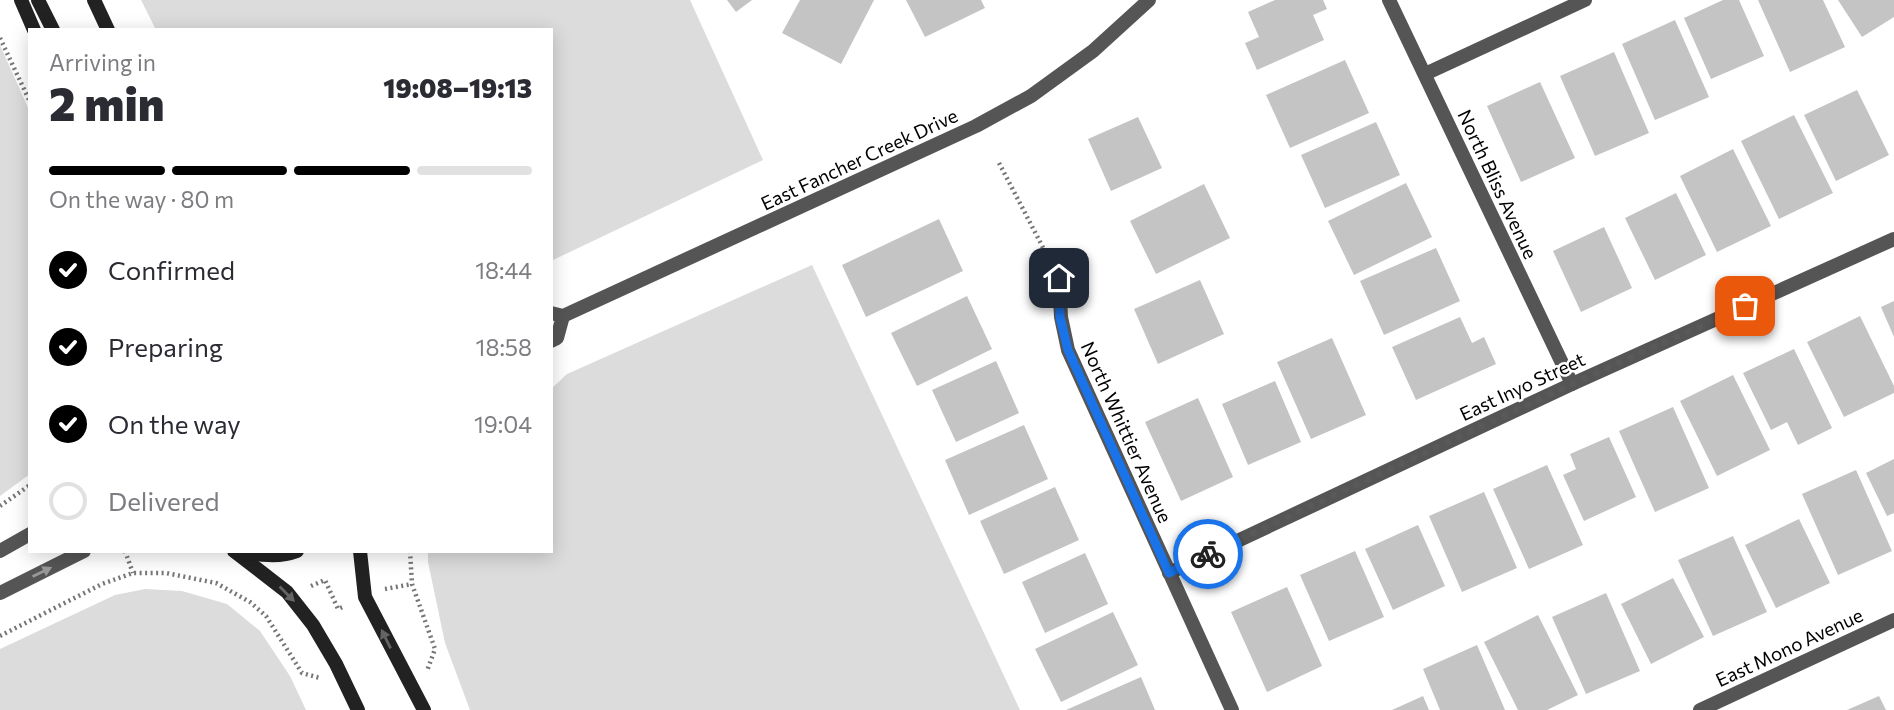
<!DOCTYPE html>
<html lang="en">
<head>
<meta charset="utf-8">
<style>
	body { margin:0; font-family:Commissioner,sans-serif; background:#f7f7f7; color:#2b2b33; height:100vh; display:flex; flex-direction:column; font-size:26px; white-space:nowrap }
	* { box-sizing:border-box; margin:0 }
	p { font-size:23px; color:#7c7c81 }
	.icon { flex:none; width:38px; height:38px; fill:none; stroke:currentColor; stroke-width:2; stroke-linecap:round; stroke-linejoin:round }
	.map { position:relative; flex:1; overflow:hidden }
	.drawer { position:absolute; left:28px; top:28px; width:525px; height:525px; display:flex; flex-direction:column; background:#fff; border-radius:0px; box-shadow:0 4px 18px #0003 }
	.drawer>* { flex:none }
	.pin { position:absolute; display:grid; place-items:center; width:60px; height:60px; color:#fff; margin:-30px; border-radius:14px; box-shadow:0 4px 10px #0006 }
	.courier { position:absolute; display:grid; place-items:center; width:70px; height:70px; margin:-35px; border:5px solid #1a73e8; border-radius:50%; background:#fff; color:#222; box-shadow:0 2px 9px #0007 }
	.headline em { font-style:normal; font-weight:800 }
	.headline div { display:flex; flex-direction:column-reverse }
	.headline { display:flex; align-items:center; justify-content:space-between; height:119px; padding:0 21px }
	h1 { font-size:46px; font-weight:800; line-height:52px }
	.bar { display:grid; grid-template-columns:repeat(4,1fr); gap:10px 7px; align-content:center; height:84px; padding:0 21px }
	.bar i { height:9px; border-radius:5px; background:#e1e1e2 }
	.bar .active { background:#000 }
	.bar p { grid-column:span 4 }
	ol { padding:0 21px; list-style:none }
	li { display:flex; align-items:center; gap:21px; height:77px }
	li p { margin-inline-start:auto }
	li .icon { padding:7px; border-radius:50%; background:#000; color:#fff; stroke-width:4 }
	li:last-child { color:#7c7c81 }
	li i { width:38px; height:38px; border:4px solid #e1e1e2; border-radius:50% }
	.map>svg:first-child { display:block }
	.green { fill:#dcdcdc }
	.building { fill:#c4c4c4 }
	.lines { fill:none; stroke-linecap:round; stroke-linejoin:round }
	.path { stroke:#777; stroke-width:4.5; stroke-dasharray:2 3.5; stroke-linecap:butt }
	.minor { stroke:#555; stroke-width:14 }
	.tertiary { stroke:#555; stroke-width:14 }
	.secondary { stroke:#222; stroke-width:14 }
	.oneway { fill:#999 }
	.oneway2 { fill:#646464 }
	.done { stroke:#595959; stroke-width:7; stroke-dasharray:0 12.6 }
	.route { stroke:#1a73e8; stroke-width:9 }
	.labels { text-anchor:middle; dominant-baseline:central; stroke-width:5; stroke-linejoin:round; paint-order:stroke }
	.street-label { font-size:19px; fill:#000; stroke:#fff }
</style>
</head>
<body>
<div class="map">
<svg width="1894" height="710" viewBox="0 0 1894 710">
	<rect width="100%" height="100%" fill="#fff"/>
	<!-- green -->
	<g class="green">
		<path d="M141,0H690L763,160L551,261V30H156Z"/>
		<path d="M0,45L30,112V474L0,496Z"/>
		<path d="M812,265L1020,710H470L445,643L428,562V551H551V389L567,374Z"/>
		<path d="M145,589L182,591L227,604L260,631L290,676L306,710H0V649L115,595Z"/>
	</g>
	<!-- building -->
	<g class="building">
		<path d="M727,0H752L736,12Z"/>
		<path d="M800,0H874L841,64L782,33Z"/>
		<path d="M906,0H981L985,8L925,37Z"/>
		<path d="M1275,0H1323L1327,9L1313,15L1324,40L1257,70L1245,43L1259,37L1248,12Z"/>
		<path d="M1723,0H1739L1764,56L1711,79L1684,18Z"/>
		<path d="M1758,0H1823L1845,47L1790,72Z"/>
		<path d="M1838,0H1894V17L1862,37Z"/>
		<path d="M1675,20L1709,97L1655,120L1622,44Z"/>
		<path d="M1614,52L1649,133L1595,156L1560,76Z"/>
		<path d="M1345,60L1369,113L1290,148L1266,95Z"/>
		<path d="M1540,82L1575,158L1521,182L1487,106Z"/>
		<path d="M1857,90L1889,155L1836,181L1804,115Z"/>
		<path d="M1794,115L1833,193L1779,219L1741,141Z"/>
		<path d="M1138,117L1162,168L1111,191L1088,139Z"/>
		<path d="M1376,122L1400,175L1325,208L1301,155Z"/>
		<path d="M1733,149L1771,226L1717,252L1680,176Z"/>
		<path d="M1406,183L1432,237L1354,275L1328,221Z"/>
		<path d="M1204,184L1230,238L1156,274L1130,221Z"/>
		<path d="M1676,193L1706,255L1655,280L1625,218Z"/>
		<path d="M939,219L963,271L866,317L842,265Z"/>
		<path d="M1604,227L1632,288L1581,312L1553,251Z"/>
		<path d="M1436,248L1460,301L1384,335L1360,281Z"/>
		<path d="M1200,280L1224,334L1158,364L1134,309Z"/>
		<path d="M967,296L992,349L917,386L891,333Z"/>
		<path d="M1894,301V337L1881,307Z"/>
		<path d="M1860,316L1894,386V393L1844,417L1807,342Z"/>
		<path d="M1460,317L1472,343L1484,337L1496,364L1416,400L1392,347Z"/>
		<path d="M1332,338L1366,415L1311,439L1277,362Z"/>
		<path d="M1794,349L1832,428L1798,445L1787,422L1771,430L1743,373Z"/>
		<path d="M996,361L1019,413L956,442L932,390Z"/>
		<path d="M1733,375L1770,450L1717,476L1680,401Z"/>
		<path d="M1275,381L1301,442L1248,465L1222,404Z"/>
		<path d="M1198,398L1233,477L1181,501L1145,422Z"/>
		<path d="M1673,407L1709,488L1655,512L1619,431Z"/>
		<path d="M1024,425L1048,479L969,515L945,460Z"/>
		<path d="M1609,437L1636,497L1584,521L1563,475L1576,469L1570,454Z"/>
		<path d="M1894,459V513L1887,516L1866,473Z"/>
		<path d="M1547,465L1583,545L1529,569L1493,489Z"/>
		<path d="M1856,470L1892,551L1838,575L1802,494Z"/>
		<path d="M1055,487L1079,540L1004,574L980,521Z"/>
		<path d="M1484,492L1517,568L1462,592L1429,516Z"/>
		<path d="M1799,519L1830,583L1776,608L1745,545Z"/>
		<path d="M1418,525L1445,586L1393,610L1365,549Z"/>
		<path d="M1733,536L1767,612L1713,636L1678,560Z"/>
		<path d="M1355,551L1384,617L1329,641L1300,575Z"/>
		<path d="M1085,553L1108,604L1045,633L1022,582Z"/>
		<path d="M1673,578L1704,637L1651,664L1621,604Z"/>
		<path d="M1287,587L1322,666L1267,692L1231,612Z"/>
		<path d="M1606,593L1640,671L1586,694L1552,617Z"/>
		<path d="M1113,612L1138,665L1061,702L1035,649Z"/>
		<path d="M1538,615L1578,695L1547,710H1518L1484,642Z"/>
		<path d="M1477,645L1505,710H1440L1423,669Z"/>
		<path d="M1141,677L1155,710H1066Z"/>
		<path d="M1423,696L1429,710H1392Z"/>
		<path d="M1879,696L1886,710H1847Z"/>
	</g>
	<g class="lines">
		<!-- path -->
		<g class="path">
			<path d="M0,38L30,102"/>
			<path d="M999,163L1050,261"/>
			<path d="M0,506L30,485"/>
			<path d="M125,551L133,573"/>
			<path d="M410,551L412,584L435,649L427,671"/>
			<path d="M311,586L325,580L338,609L345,606"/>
			<path d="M385,589L412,584"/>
			<path d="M0,636L102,584L133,573H166L216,583L250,602L266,616L302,673L320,678"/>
		</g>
		<!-- minor -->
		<g class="minor">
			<path d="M1389,0L1572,384"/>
			<path d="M1425,74L1585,0"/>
			<path d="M1059,278L1061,317L1068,350L1232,710"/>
			<path d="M1169,573L1572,384L1894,239"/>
			<path d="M1700,710L1894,620"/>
		</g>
		<!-- tertiary -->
		<g class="tertiary">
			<path d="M551,313L563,316L976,126L1031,96L1093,51L1149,0"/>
			<path d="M551,341L557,338L563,316"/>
			<path d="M0,551L30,534"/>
			<path d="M0,593L84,551"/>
		</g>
		<!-- secondary -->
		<g class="secondary">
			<path d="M21,0L34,30"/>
			<path d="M38,0L53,30"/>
			<path d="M94,0L108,30"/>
			<path d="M234,551L287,592L313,625L336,664L358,710"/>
			<path d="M240,551C259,555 279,558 297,551"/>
			<path d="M360,551L365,597L424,710"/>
		</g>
	</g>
	<!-- one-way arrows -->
	<defs><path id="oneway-solid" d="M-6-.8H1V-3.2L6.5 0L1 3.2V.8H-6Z" transform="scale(1.75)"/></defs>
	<use class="oneway" href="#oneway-solid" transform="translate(42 572) rotate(-26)"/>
	<g class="oneway2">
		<use href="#oneway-solid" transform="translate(287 594) rotate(45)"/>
		<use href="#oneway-solid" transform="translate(386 639) rotate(-116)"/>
	</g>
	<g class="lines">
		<!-- done -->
		<path class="done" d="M1208,554L1572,384L1745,306"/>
		<!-- route -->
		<path class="route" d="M1059,278L1060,317L1068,350L1169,573L1208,554"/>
	</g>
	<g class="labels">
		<!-- street labels -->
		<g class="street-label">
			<text transform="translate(859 159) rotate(-25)">East Fancher Creek Drive</text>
			<text transform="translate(1498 184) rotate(65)">North Bliss Avenue</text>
			<text transform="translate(1522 386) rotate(-25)">East Inyo Street</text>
			<text transform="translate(1127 432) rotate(66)">North Whittier Avenue</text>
			<text transform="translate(1789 647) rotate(-25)">East Mono Avenue</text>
		</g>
	</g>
</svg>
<div class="pin" style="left:1745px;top:306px;background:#ea580c"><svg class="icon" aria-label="bag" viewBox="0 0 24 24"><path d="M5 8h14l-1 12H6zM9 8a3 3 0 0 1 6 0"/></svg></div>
<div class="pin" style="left:1059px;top:278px;background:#1f2937"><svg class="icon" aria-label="home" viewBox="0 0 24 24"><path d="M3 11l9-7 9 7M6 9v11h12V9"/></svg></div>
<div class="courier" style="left:1208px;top:554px"><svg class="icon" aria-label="bike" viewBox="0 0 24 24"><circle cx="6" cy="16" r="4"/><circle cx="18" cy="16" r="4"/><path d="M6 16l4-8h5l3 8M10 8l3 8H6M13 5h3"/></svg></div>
<section class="drawer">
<div class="headline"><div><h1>2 min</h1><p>Arriving in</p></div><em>19:08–19:13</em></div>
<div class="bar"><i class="active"></i><i class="active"></i><i class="active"></i><i></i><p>On the way · 80 m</p></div>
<ol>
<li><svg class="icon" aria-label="check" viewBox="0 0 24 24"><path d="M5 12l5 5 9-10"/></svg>Confirmed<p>18:44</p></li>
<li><svg class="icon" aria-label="check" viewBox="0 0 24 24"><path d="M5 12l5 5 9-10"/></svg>Preparing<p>18:58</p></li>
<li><svg class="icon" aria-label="check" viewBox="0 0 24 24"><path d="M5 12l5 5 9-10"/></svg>On the way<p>19:04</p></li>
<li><i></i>Delivered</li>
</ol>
</section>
</div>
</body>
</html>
